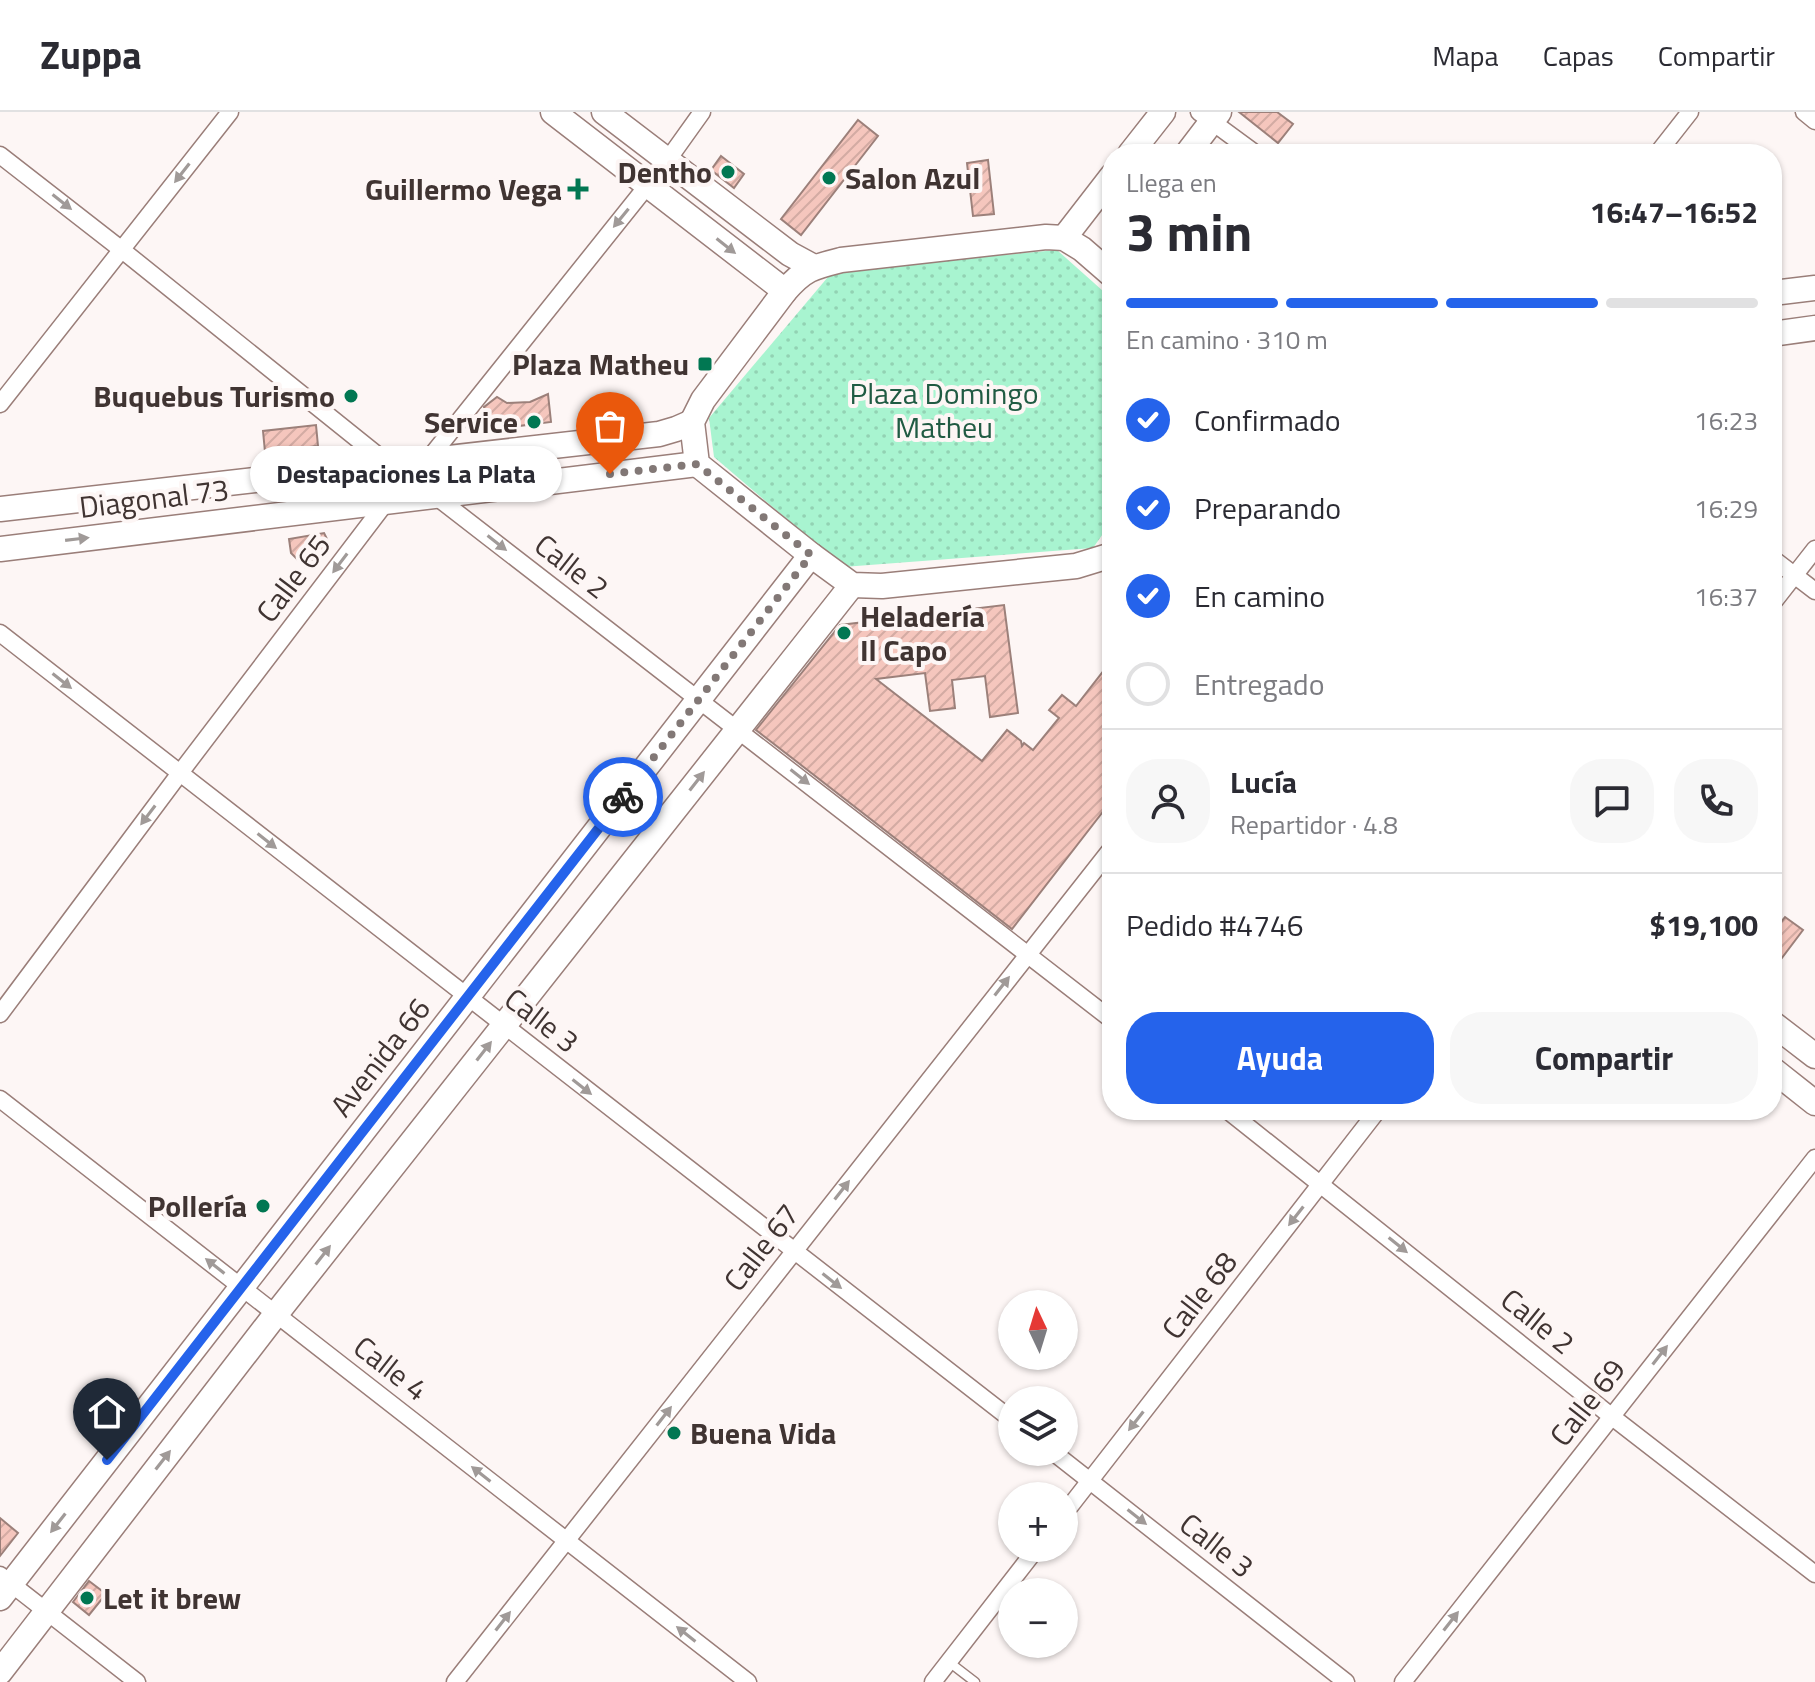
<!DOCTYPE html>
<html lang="es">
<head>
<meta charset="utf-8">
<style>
	body { margin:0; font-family:"Titillium Web",sans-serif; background:#f7f7f7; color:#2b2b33; height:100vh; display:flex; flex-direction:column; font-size:30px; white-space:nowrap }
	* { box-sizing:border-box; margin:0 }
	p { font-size:26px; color:#7c7c81 }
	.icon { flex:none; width:44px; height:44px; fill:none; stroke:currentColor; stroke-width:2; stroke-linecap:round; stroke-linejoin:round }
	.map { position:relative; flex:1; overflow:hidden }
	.details { position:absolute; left:1102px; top:32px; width:680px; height:976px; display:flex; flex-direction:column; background:#fff; border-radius:32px; box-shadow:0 2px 6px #0004 }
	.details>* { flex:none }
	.needle { width:52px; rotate:356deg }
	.controls { position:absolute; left:998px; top:1178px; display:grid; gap:16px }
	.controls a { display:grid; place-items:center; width:80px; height:80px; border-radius:50%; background:#fff; box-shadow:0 2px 6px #0004; font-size:40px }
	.pin { position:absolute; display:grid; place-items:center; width:68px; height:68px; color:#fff; margin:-82px -34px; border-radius:50% 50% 50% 0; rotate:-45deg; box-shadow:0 0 8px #0007 }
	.pin .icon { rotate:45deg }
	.courier { position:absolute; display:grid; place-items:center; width:80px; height:80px; margin:-40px; border:6px solid #2563eb; border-radius:50%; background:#fff; color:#222; box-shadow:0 2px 10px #0007 }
	.bubble { position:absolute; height:56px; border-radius:28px; background:#fff; box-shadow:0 2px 6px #0004; font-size:26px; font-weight:700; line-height:56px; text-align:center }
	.summary em { font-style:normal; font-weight:700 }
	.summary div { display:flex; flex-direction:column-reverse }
	.summary { display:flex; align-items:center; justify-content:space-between; height:136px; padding:0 24px }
	h1 { font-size:52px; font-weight:700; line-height:60px }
	.bar { display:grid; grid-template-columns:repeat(4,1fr); gap:12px 8px; align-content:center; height:96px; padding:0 24px }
	.bar i { height:10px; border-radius:6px; background:#e1e1e2 }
	.bar .selected { background:#2563eb }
	.bar p { grid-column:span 4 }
	.line { display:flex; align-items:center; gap:20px; padding:0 24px; border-top:2px solid #e1e1e2 }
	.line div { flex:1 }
	.round { display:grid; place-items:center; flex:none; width:84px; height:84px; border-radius:32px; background:#f7f7f7 }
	ol { padding:0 24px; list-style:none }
	li { display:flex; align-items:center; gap:24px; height:88px }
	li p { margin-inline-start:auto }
	li .icon { padding:8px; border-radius:50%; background:#2563eb; color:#fff; stroke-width:4 }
	li:last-child { color:#7c7c81 }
	li i { width:44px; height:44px; border:4px solid #e1e1e2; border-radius:50% }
	.button { display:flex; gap:16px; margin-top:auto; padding:16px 24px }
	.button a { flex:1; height:92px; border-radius:32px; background:#2563eb; color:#fff; font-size:32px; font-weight:700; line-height:92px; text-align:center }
	.button a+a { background:#f7f7f7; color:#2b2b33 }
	header { display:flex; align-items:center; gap:48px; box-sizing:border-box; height:112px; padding:0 40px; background:#fff; border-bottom:2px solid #e1e1e2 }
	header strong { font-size:38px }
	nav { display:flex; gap:44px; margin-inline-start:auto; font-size:28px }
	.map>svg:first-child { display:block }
	.park { fill:url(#park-dots) }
	.building { fill:url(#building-hatch); stroke:#9c807a; stroke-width:2 }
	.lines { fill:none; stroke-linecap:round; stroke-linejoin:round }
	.service-casing { stroke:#9a7e79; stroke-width:11 }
	.minor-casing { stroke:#9a7e79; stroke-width:19 }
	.secondary-casing { stroke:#9a7e79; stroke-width:27 }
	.service { stroke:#fff; stroke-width:8 }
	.minor { stroke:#fff; stroke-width:16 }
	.secondary { stroke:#fff; stroke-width:24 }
	.oneway { fill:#a09a98 }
	.done { stroke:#827876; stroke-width:8; stroke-dasharray:0 14.4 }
	.route { stroke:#2563eb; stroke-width:10 }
	.poi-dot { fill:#017752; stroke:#fdf6f5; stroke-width:3 }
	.labels { text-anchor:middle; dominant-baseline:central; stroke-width:8; stroke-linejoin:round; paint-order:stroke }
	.poi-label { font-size:30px; font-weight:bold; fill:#403432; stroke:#fdf6f5; text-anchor:end }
	.park-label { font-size:30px; fill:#205b43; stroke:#fdf6f5 }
	.street-label { font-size:30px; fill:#403432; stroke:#fdf6f5 }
</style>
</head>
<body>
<header>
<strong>Zuppa</strong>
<nav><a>Mapa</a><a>Capas</a><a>Compartir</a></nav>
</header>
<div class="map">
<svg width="1815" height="1570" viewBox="0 0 1815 1570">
	<defs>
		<pattern id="park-dots" width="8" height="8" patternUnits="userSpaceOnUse" patternTransform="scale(2)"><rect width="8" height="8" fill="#a8f4d0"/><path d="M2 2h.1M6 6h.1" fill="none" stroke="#92d2b3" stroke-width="1.8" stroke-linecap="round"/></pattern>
		<pattern id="building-hatch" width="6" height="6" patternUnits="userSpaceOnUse" patternTransform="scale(2)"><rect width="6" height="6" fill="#f5c6bd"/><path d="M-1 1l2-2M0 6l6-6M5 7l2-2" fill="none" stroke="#d3aba3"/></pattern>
	</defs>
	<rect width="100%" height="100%" fill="#fdf6f5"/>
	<!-- park -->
	<path class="park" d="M1057,138L1112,187V409L1093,436L843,455L714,345L709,306L833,159Z"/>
	<!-- building -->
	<g class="building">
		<path d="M1239,0H1277L1293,12L1278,31Z"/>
		<path d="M858,8L878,24L801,123L781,107Z"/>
		<path d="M721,44L744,62L734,76L711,58Z"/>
		<path d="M988,48L994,102L973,104L967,51Z"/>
		<path d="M548,282L551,310L487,318L484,295L497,285L507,291L530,290Z"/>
		<path d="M316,313L318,334L265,340L263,319Z"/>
		<path d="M324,421L329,431L305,455L291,441L289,427Z"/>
		<path d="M1004,493L1018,601L990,605L985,564L952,568L955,596L930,599L925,561L876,567L982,649L1007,618L1021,629L1022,634L1024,631L1033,638L1059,606L1049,598L1062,583L1076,594L1112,548V688L1012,817L756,618L840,513Z"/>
		<path d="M1785,805L1803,818L1772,859V821Z"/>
		<path d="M0,1406L18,1421L0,1444Z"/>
		<path d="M89,1469L106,1482L89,1503L73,1490Z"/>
	</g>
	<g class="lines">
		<!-- service casing -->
		<g class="service-casing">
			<path id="service" d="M949,1550L975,1570"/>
		</g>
		<!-- minor casing -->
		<g class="minor-casing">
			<g id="minor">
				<path d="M1199,0L1256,42"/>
				<path d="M1804,0L1815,9"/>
				<path d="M1657,42L1690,0"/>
				<path d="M0,43L122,138L391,354L416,369L1112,908"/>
				<path d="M0,292L230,0"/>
				<path d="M1772,446L1815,479"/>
				<path d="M1772,492L1815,437"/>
				<path d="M0,521L1012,1308"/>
				<path d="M0,902L180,661L387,389L427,349L667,49L702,0"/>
				<path d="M0,987L748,1570"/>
				<path d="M1227,998L1611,1304L1815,1462"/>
				<path d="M1053,1340L1346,1570"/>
				<path d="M1064,1402L1378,998"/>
				<path d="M0,1463L137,1570"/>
				<path d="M455,1570L1112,736"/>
				<path d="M933,1570L1037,1436"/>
				<path d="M1403,1570L1815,1046"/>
			</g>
		</g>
		<!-- secondary casing -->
		<g class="secondary-casing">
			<g id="secondary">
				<path d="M553,0L785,179"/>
				<path d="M604,0L790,142L814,155"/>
				<path d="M1130,42L1163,0"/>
				<path d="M1187,42L1219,0"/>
				<path d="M1064,126L1112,64"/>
				<path d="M1112,163L1082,137L1064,126L1046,125L841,148C813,155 804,157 785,179L703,288L692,310L697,352L811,443L852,473L882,474L1076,454L1112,443"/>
				<path d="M1772,181L1815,176"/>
				<path d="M1772,222L1815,216"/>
				<path d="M0,397L659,322L676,317L692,310"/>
				<path d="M0,437L697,352"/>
				<path d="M1772,911L1815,944"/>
				<path d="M1772,957L1815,991"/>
				<path d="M0,1486L811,443"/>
				<path d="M0,1560L276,1202L852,473"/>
			</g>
		</g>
		<!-- service -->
		<use href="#service" class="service"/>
		<!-- minor -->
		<use href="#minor" class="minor"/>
		<!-- secondary -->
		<use href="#secondary" class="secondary"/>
	</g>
	<!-- one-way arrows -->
	<defs><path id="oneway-solid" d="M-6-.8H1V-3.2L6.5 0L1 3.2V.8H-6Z" transform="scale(2)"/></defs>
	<g class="oneway">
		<use href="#oneway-solid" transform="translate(182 61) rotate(128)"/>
		<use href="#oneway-solid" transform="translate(62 90) rotate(38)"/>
		<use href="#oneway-solid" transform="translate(621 106) rotate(129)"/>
		<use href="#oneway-solid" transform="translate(726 134) rotate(38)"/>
		<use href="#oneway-solid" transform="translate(77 427) rotate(-7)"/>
		<use href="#oneway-solid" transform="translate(497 431) rotate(38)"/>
		<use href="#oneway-solid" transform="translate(340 451) rotate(127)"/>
		<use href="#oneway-solid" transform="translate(62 569) rotate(38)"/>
		<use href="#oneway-solid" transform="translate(800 665) rotate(38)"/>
		<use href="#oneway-solid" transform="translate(697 669) rotate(-52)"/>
		<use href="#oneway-solid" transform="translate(148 703) rotate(127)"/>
		<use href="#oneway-solid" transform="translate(267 729) rotate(38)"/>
		<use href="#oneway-solid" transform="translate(1002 874) rotate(-52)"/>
		<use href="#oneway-solid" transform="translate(484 939) rotate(-52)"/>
		<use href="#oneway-solid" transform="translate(582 975) rotate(38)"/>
		<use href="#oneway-solid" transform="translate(842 1078) rotate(-52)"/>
		<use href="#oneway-solid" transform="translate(1296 1104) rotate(128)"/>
		<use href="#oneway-solid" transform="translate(1398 1133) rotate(39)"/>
		<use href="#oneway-solid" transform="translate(323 1143) rotate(-52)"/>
		<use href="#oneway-solid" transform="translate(215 1154) rotate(-142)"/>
		<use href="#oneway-solid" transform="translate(832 1169) rotate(38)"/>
		<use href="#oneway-solid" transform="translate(1660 1243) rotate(-52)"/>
		<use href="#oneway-solid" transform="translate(664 1304) rotate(-52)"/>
		<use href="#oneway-solid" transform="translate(1136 1309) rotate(128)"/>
		<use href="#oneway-solid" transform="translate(163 1348) rotate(-52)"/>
		<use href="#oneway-solid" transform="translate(481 1362) rotate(-142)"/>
		<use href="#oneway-solid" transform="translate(1137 1405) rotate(38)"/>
		<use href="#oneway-solid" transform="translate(58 1411) rotate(128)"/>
		<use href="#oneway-solid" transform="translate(503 1509) rotate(-52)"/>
		<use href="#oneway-solid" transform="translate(1451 1509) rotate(-52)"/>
		<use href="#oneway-solid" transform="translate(686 1522) rotate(-142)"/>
	</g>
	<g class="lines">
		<!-- done -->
		<path class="done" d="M610,362L697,352L811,443L623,685"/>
		<!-- route -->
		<path class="route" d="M107,1348L623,685"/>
	</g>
	<!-- markers -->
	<g class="poi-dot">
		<circle cx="728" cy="60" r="8"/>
		<circle cx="829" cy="66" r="8"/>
		<path d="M574 65h8v8h8v8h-8v8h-8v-8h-8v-8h8z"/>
		<rect x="697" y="244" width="16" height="16" rx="4"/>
		<circle cx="351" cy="284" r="8"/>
		<circle cx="534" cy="310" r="8"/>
		<circle cx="844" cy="521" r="8"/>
		<circle cx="263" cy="1094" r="8"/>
		<circle cx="674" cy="1321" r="8"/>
		<circle cx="87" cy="1486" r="8"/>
	</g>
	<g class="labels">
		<!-- poi labels -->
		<g class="poi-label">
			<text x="712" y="60">Dentho</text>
			<text x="845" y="66" text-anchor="start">Salon Azul</text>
			<text x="562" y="77">Guillermo Vega</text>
			<text x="689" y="252">Plaza Matheu</text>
			<text x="335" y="284">Buquebus Turismo</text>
			<text x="518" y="310">Service</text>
			<text x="860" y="504" text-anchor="start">Heladería<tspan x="860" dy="34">Il Capo</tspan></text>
			<text x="247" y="1094">Pollería</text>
			<text x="690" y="1321" text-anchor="start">Buena Vida</text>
			<text x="103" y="1486" text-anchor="start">Let it brew</text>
		</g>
		<!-- park labels -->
		<g class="park-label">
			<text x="944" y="281">Plaza Domingo<tspan x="944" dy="34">Matheu</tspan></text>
		</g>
		<!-- street labels -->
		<g class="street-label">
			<text transform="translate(154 386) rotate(-7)">Diagonal 73</text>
			<text transform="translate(572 454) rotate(38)">Calle 2</text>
			<text transform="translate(293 466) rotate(-53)">Calle 65</text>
			<text transform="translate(542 908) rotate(38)">Calle 3</text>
			<text transform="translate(380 945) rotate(-52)">Avenida 66</text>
			<text transform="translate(761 1135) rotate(-52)">Calle 67</text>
			<text transform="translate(1199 1183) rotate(-52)">Calle 68</text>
			<text transform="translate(1538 1209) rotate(39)">Calle 2</text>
			<text transform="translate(391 1256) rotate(38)">Calle 4</text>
			<text transform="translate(1587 1290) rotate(-52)">Calle 69</text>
			<text transform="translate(1217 1433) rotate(38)">Calle 3</text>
		</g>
	</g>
</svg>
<div class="controls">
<a><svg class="needle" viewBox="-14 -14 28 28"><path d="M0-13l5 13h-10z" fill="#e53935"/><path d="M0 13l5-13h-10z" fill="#7c7c81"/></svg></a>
<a><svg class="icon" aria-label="layers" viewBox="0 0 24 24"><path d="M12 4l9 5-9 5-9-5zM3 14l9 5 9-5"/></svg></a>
<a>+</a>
<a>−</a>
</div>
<div class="pin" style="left:610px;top:362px;background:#ea580c"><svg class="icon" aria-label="bag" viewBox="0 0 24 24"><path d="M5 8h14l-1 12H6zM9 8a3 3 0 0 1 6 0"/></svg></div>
<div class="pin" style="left:107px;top:1348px;background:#1f2937"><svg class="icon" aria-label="home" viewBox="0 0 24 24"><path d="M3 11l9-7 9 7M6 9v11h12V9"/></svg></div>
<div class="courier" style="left:623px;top:685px"><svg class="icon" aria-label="bike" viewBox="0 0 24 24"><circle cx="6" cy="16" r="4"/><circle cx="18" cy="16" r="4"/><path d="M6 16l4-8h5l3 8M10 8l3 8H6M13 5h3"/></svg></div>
<div class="bubble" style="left:250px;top:334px;width:312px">Destapaciones La Plata</div>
<section class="details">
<div class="summary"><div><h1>3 min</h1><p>Llega en</p></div><em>16:47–16:52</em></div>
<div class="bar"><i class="selected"></i><i class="selected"></i><i class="selected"></i><i></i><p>En camino · 310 m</p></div>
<ol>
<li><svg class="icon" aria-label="check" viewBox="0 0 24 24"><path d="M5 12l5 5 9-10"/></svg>Confirmado<p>16:23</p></li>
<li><svg class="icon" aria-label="check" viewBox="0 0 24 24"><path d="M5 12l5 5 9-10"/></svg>Preparando<p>16:29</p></li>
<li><svg class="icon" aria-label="check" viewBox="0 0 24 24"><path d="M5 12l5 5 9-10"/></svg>En camino<p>16:37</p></li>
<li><i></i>Entregado</li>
</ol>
<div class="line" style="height:144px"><a class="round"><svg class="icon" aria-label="person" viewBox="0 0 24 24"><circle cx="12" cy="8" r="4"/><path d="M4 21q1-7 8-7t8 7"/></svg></a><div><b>Lucía</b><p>Repartidor · 4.8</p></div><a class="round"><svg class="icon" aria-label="chat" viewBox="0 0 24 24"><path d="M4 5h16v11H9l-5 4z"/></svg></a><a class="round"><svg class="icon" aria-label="phone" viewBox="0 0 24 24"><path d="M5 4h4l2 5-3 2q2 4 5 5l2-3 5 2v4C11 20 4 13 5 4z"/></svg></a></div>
<div class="line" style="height:104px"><div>Pedido #4746</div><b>$19,100</b></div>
<div class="button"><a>Ayuda</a><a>Compartir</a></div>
</section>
</div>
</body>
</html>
